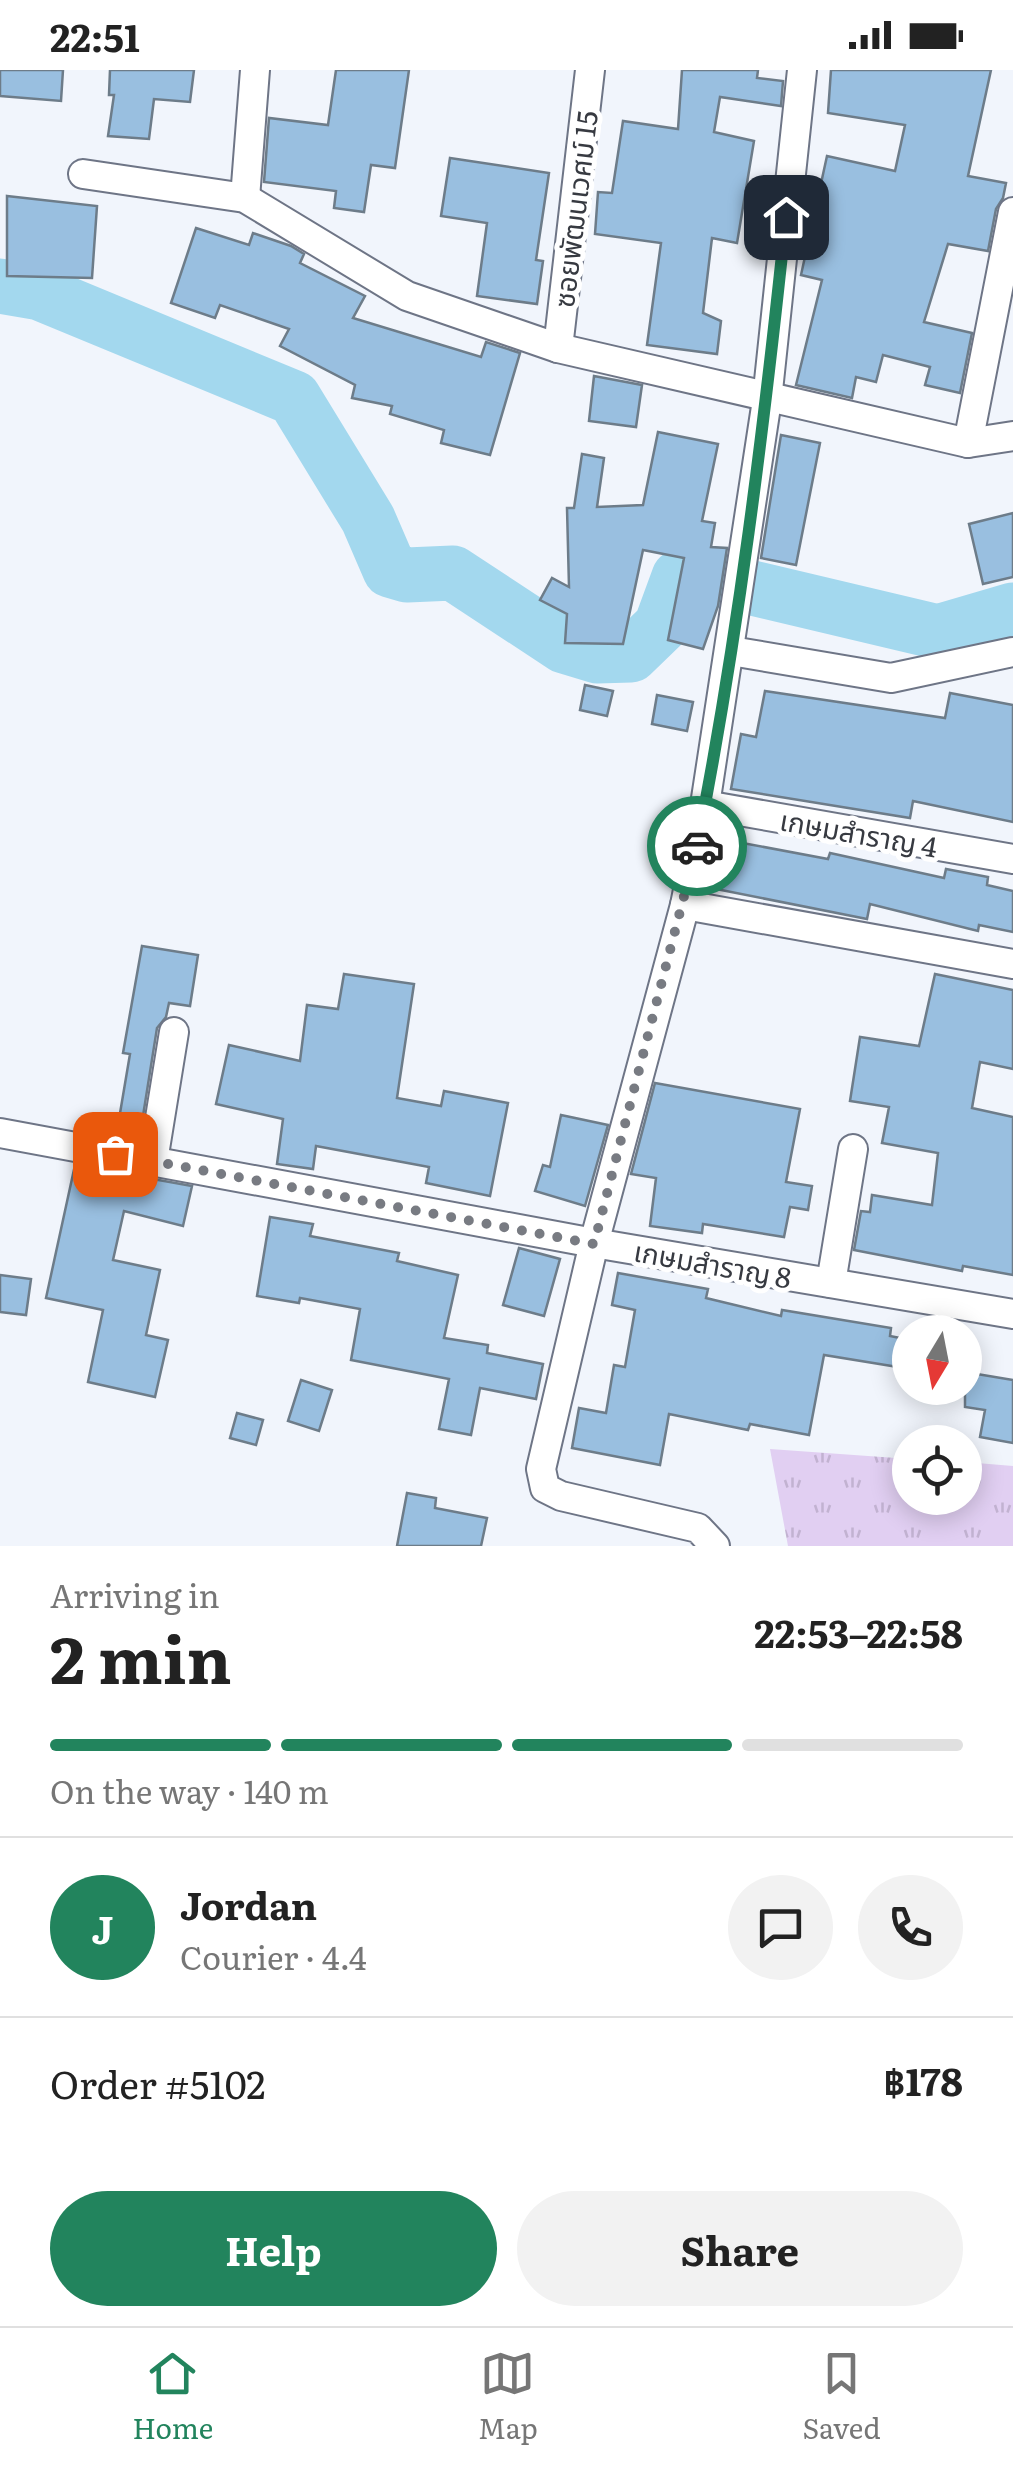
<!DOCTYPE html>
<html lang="en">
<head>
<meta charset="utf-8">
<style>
	body { margin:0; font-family:Literata,"Noto Sans Thai",serif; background:#f2f2f2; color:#222; height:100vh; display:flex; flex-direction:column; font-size:38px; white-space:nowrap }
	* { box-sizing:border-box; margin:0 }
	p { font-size:32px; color:#767676 }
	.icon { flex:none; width:55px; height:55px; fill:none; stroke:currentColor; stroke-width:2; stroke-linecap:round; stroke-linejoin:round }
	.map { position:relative; height:1476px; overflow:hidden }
	.panel { display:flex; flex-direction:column; background:#fff; flex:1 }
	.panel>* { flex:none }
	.needle { width:65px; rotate:190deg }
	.controls { position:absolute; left:892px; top:1245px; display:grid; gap:20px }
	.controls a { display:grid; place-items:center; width:90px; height:90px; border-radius:50%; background:#fff; box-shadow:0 5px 25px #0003; font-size:50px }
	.pin { position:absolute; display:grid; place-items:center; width:85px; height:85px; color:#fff; margin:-42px; border-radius:20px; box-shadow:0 5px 15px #0006 }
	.courier { position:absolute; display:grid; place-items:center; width:100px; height:100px; margin:-50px; border:8px solid #22845d; border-radius:50%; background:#fff; color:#222; box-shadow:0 2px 12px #0007 }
	.head em { font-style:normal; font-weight:700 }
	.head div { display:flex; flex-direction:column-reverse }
	.head { display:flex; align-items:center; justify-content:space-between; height:170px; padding:0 50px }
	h1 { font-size:65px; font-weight:700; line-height:75px }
	.bar { display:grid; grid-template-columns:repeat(4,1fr); gap:15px 10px; align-content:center; height:120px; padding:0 50px }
	.bar i { height:12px; border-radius:8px; background:#e0e0e0 }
	.bar .current { background:#22845d }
	.bar p { grid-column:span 4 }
	.line { display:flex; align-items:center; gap:25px; padding:0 50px; border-top:2px solid #e0e0e0 }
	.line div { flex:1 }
	.round { display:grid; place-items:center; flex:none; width:105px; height:105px; border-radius:52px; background:#f2f2f2 }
	.primary-button { display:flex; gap:20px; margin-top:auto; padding:20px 50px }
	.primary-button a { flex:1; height:115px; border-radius:60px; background:#22845d; color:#fff; font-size:40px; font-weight:700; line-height:115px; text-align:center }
	.primary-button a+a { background:#f2f2f2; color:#222 }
	.status { display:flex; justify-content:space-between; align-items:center; height:70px; padding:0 50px; background:#fff; direction:ltr }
	.status svg { height:28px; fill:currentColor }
	.tabs { display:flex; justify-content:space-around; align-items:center; height:140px; border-top:2px solid #e0e0e0; background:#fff; font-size:28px; color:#767676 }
	.tabs a { display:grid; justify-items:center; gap:5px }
	.tabs .current { color:#22845d }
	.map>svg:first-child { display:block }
	.grass { fill:url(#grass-tufts) }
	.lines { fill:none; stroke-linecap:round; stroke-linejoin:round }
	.river { stroke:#a3d8ee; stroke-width:55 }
	.building { fill:#99bfe0; stroke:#6d7c89; stroke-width:2.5 }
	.street-casing { stroke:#6e7586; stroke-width:32 }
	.street { stroke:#fff; stroke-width:28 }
	.done { stroke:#787b82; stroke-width:10; stroke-dasharray:0 18 }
	.route { stroke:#22845d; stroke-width:12 }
	.labels { text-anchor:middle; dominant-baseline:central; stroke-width:10; stroke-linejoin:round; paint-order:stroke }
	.street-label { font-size:28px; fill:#373a41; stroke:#fff }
</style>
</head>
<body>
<div class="status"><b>22:51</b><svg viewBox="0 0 49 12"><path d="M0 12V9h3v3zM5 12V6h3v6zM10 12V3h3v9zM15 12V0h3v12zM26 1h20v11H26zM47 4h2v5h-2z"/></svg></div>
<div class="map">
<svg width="1013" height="1476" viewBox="0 0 1013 1476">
	<defs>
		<pattern id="grass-tufts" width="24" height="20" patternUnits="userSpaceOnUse" patternTransform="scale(2.5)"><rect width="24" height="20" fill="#e1cff2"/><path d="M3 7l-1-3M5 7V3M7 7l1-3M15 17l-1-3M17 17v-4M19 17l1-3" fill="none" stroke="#c2b2d1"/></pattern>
	</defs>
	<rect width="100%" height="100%" fill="#f1f5fc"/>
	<!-- grass -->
	<path class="grass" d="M770,1379L910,1389V1428H965V1392L1013,1396V1476H788Z"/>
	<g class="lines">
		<!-- river -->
		<path class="river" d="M0,216L40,223L294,328L368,449L390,500L407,505L453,503L564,576L597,586L631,585L661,556L679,507H706L938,562L1013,540"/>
	</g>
	<!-- building -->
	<g class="building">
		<path d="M0,0H63L61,31L0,26Z"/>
		<path d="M110,0H194L190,32L154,29L149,69L108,66L114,25H109Z"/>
		<path d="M336,0H409L395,98L371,95L364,142L334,138L336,121L264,112L269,48L328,55Z"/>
		<path d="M682,0H758L757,8L783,11L781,36L720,27L714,62L754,71L737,173L712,168L703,243L721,251L717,284L647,275L661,173L595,164L598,122L612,123L623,51L678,59Z"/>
		<path d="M831,0H991L968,106L1006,113L1003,128L996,139L988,181L948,174L924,252L972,263L960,323L925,315L930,297L883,285L876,312L856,307L852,328L796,315L822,210L801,205L827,86L895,101L905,55L828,43Z"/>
		<path d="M450,88L549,103L536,190L543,191L537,234L477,226L487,153L441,146Z"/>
		<path d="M7,126L97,136L92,208L7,206Z"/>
		<path d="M196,158L249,175L253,163L291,176L304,184L300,193L365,226L353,248L481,287L486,272L520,283L490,385L441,373L444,360L390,344L392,336L352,328L355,315L280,276L289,259L220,235L215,248L171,233Z"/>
		<path d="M594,306L642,315L636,357L589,351Z"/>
		<path d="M658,362L718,374L702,451L715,453L711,477L727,478L718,536L703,579L668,570L684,488L643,480L623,574L565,573L567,544L540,530L552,508L569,517L567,438H574L582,384L604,388L597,437L643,435Z"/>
		<path d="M781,365L820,373L796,495L761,488Z"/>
		<path d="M1013,443V507L983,514L969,454Z"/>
		<path d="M585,615L613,621L607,646L580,640Z"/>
		<path d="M765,621L945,648L950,623L1013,635V752L913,731L910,748L731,719L741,664L756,667Z"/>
		<path d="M657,625L693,632L687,661L652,654Z"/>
		<path d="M716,768L828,789L830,783L944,808L946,799L988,807L987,815L1013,821V862L979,855L978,861L870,834L867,849L706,817Z"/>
		<path d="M142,876L198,885L190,936L169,933L166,947L157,958L139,1071L116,1067L130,984L123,983Z"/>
		<path d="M344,904L414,914L397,1028L441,1036L444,1021L508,1033L490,1126L426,1113L429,1097L316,1076L313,1099L277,1094L283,1049L216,1034L229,975L300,991L307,935L338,939Z"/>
		<path d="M935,904L1013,920V999L980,992L972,1038L1013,1047V1205L963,1196L962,1201L854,1180L861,1141L870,1142L872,1125L932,1135L938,1083L882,1073L889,1037L850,1031L860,967L919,976Z"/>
		<path d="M655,1013L800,1039L786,1112L812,1116L808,1140L790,1137L784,1167L703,1154L702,1163L650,1156L656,1108L631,1104Z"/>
		<path d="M561,1045L608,1055L585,1136L535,1121L543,1095L550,1097Z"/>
		<path d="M75,1095L192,1116L183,1156L124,1141L113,1190L160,1200L146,1265L168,1270L155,1327L88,1312L103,1240L46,1228Z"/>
		<path d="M270,1147L313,1154L310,1166L399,1183L397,1191L458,1205L444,1268L488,1275L487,1283L543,1294L536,1329L480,1318L471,1365L439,1359L449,1309L351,1290L360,1239L300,1228L299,1233L257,1226Z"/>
		<path d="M519,1178L560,1189L544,1246L503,1235Z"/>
		<path d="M618,1203L708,1219L706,1228L781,1246L782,1240L891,1258L890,1266L910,1270V1299L824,1285L809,1365L750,1354L748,1360L669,1344L660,1395L572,1378L579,1338L606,1343L614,1295L625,1297L635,1240L612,1235Z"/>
		<path d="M0,1205L31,1209L26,1245L0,1242Z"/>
		<path d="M965,1302L1013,1310V1373L980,1367L985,1340L965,1337Z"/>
		<path d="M301,1310L332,1320L319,1361L288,1351Z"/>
		<path d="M237,1343L263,1350L256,1375L230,1368Z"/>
		<path d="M407,1423L436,1428L435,1438L487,1448L481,1476H397Z"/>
	</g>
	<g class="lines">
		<!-- street casing -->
		<g class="street-casing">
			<g id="street">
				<path d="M83,104L245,128L407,226L558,278L968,373L1013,366"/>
				<path d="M245,128L255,0"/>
				<path d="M558,278L590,0"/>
				<path d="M968,373L1013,142"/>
				<path d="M731,581L891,608L1013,582"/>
				<path d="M705,735L1013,789"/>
				<path d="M685,835L1013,894"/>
				<path d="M0,1063L594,1173L1013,1244"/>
				<path d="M153,1091L174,962"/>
				<path d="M831,1213L853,1079"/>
				<path d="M715,1476L698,1458L561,1426L545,1418L541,1399L594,1173L685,835L705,735L767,330L802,0"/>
			</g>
		</g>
		<!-- street -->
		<use href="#street" class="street"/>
	</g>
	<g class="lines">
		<!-- done -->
		<path class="done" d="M115,1084L594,1174L697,776"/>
		<!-- route -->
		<path class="route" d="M697,776C738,568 764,357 786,147"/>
	</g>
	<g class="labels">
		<!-- street labels -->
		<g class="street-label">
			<text transform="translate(574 139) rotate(-83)">ซอยพัฒนเวศม์ 15</text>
			<text transform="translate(859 762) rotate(10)">เกษมสำราญ 4</text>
			<text transform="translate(713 1193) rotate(10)">เกษมสำราญ 8</text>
		</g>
	</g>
</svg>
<div class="controls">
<a><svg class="needle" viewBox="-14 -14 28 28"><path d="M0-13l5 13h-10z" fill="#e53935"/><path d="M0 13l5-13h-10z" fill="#767676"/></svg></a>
<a><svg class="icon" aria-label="locate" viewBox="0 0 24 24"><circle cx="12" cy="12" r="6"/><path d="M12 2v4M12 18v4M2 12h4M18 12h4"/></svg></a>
</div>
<div class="pin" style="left:115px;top:1084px;background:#ea580c"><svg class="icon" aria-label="bag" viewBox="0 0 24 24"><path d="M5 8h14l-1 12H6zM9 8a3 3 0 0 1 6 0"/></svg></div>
<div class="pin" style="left:786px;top:147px;background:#1f2937"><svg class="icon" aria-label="home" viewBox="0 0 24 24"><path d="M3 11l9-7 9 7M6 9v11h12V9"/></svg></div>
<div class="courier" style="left:697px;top:776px"><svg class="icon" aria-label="car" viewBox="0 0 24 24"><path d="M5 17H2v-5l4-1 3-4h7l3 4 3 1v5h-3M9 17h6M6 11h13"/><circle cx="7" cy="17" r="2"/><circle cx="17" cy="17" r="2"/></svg></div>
</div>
<section class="panel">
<div class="head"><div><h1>2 min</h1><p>Arriving in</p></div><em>22:53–22:58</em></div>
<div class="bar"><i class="current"></i><i class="current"></i><i class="current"></i><i></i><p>On the way · 140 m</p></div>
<div class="line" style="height:180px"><b class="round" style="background:#22845d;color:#fff">J</b><div><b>Jordan</b><p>Courier · 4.4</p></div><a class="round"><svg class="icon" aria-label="chat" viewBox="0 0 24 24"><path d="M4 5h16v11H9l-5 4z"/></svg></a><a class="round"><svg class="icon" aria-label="phone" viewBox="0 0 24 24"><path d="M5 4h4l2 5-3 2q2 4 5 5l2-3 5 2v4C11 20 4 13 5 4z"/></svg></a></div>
<div class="line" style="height:130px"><div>Order #5102</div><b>฿178</b></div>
<div class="primary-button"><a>Help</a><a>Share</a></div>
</section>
<nav class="tabs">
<a class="current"><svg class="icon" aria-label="home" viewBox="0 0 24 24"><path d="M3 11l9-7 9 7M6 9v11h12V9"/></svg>Home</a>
<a><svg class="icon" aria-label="map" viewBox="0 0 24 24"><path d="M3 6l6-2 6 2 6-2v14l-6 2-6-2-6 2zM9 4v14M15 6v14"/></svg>Map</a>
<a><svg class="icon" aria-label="saved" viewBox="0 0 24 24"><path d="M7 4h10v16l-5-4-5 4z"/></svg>Saved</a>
</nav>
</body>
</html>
